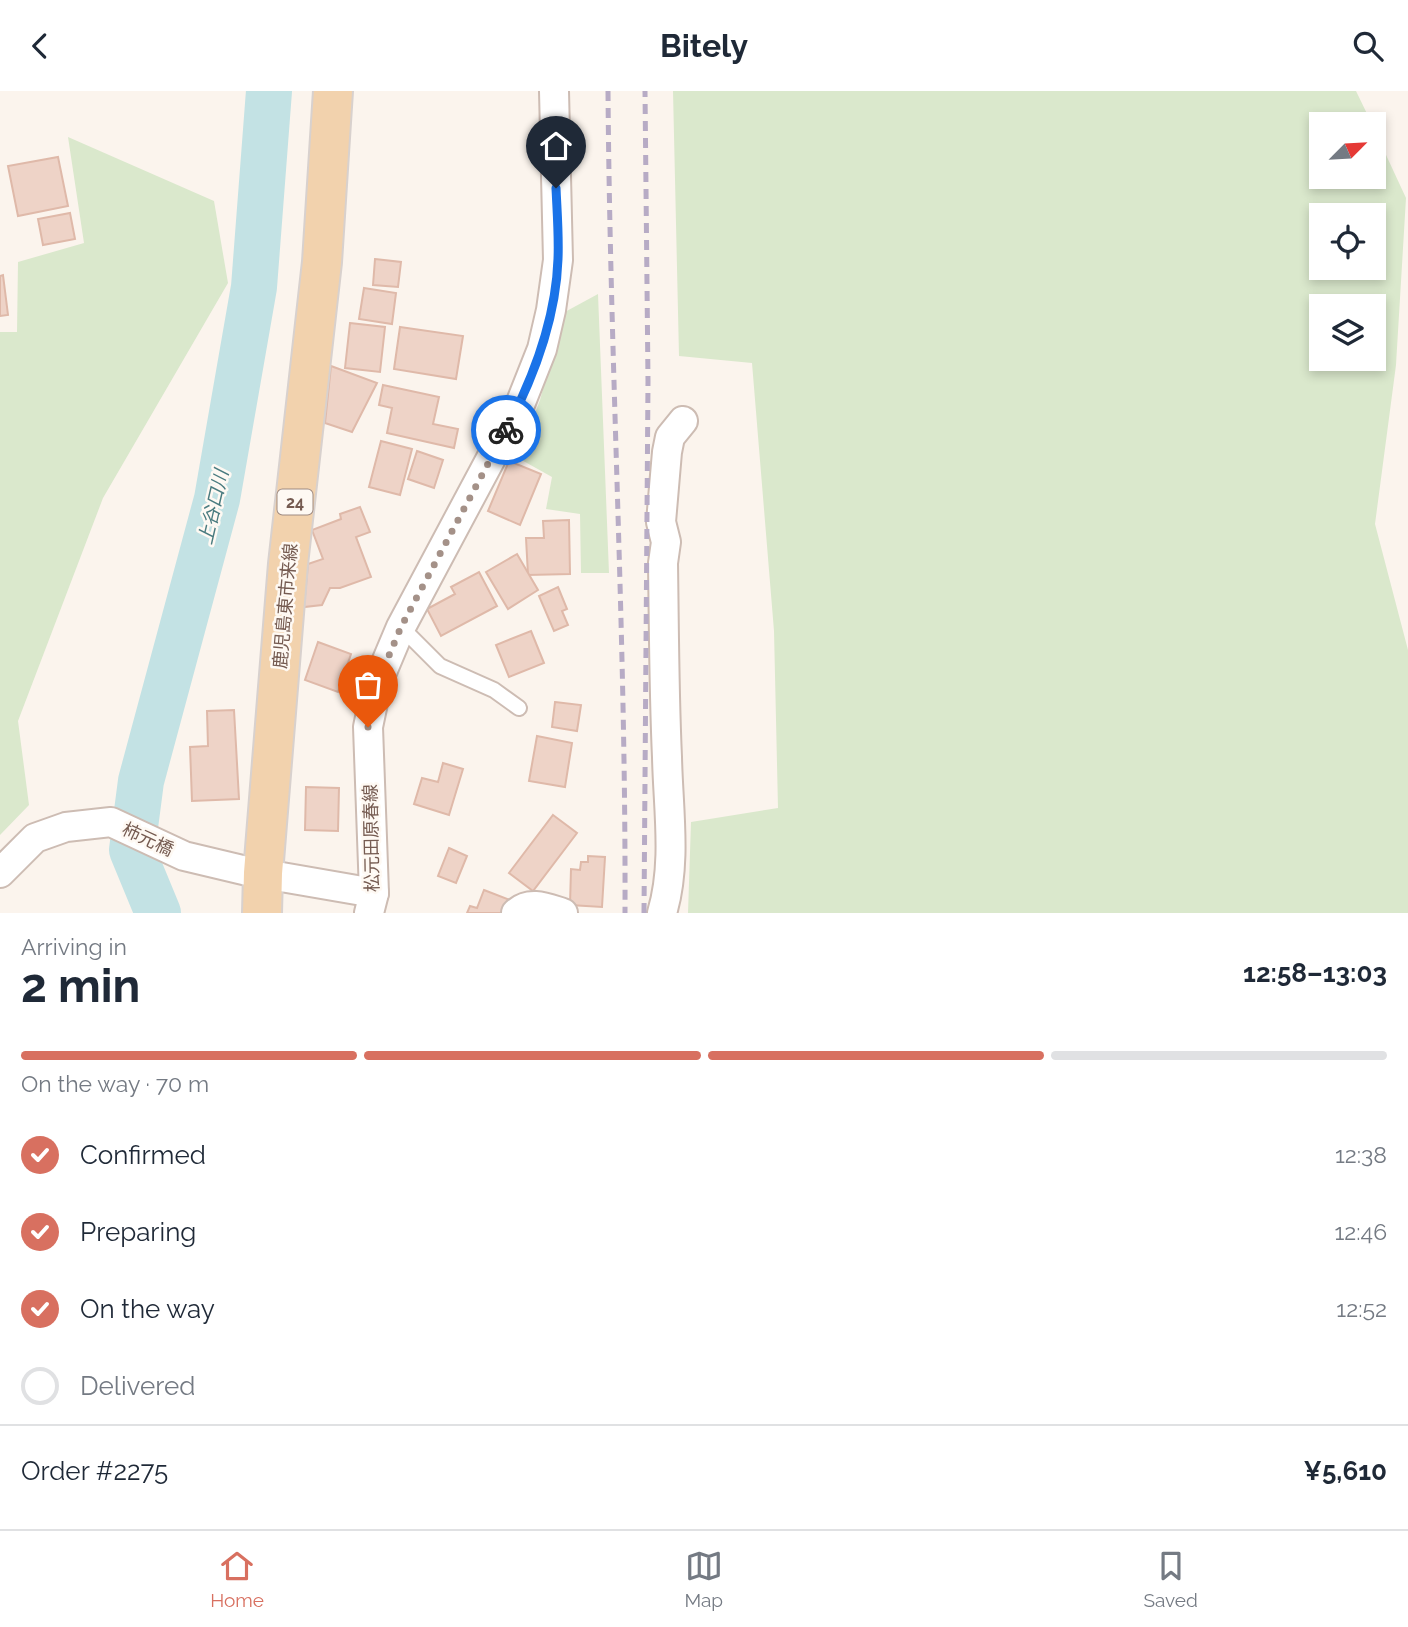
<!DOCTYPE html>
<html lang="en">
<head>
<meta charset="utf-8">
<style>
	body { margin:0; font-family:Raleway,"Noto Sans JP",sans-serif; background:#f2f2f3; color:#1f2937; height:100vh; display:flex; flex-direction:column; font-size:26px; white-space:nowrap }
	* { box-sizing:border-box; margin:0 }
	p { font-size:23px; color:#747a83 }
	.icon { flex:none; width:38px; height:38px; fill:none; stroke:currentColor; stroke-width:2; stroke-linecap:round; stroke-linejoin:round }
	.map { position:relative; height:822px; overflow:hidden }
	.drawer { display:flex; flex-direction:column; background:#fff; flex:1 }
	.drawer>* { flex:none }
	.needle { width:46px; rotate:66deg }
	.controls { position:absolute; left:1309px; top:21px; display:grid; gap:14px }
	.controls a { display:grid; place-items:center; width:77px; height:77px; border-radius:0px; background:#fff; box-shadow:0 4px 10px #0003; font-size:35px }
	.pin { position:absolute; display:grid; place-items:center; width:60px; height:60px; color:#fff; margin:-72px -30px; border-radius:50% 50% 50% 0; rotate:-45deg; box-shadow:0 0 7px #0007 }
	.pin .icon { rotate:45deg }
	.courier { position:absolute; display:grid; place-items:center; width:70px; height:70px; margin:-35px; border:5px solid #1a73e8; border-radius:50%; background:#fff; color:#222; box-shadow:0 2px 9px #0007 }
	.summary em { font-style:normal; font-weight:700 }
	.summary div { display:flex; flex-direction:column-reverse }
	.summary { display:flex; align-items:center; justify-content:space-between; height:119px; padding:0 21px }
	h1 { font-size:46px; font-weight:700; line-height:52px }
	.bar { display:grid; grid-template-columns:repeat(4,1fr); gap:10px 7px; align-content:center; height:84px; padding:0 21px }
	.bar i { height:9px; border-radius:5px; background:#e0e1e3 }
	.bar .selected { background:#d87060 }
	.bar p { grid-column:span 4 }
	.line { display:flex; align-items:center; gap:18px; padding:0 21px; border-top:2px solid #e0e1e3 }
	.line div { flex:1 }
	ol { padding:0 21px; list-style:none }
	li { display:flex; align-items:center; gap:21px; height:77px }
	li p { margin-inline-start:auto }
	li .icon { padding:7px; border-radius:50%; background:#d87060; color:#fff; stroke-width:4 }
	li:last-child { color:#747a83 }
	li i { width:38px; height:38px; border:4px solid #e0e1e3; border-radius:50% }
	header { display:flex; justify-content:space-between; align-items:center; height:91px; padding:0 21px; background:#fff; font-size:32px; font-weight:700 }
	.tabs { display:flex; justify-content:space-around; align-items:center; height:98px; border-top:2px solid #e0e1e3; background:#fff; font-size:19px; color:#747a83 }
	.tabs a { display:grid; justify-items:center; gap:4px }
	.tabs .selected { color:#d87060 }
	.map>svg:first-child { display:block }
	.green { fill:#dae8cc; fill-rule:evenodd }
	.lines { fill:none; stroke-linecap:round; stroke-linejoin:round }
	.river { stroke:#c3e2e4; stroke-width:46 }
	.building { fill:#eed3c7; stroke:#dfb9a9; stroke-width:2 }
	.service-casing { stroke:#cdbcb3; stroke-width:18 }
	.minor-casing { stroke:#cdbcb3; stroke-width:32 }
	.primary-casing { stroke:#d8d1ce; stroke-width:42 }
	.service { stroke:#fff; stroke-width:14 }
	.minor { stroke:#fff; stroke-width:28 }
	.primary { stroke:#f2d2ad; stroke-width:38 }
	.rail { stroke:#b7abc5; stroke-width:5; stroke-dasharray:10 7; stroke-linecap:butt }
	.done { stroke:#a49188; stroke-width:7; stroke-dasharray:0 12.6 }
	.route { stroke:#1a73e8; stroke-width:9 }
	.labels { text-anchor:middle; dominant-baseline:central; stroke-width:5; stroke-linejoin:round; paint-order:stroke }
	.shield { fill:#fef9f3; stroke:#9e8a82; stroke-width:2 }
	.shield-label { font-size:16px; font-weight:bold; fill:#755b51 }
	.street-label { font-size:18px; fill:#755b51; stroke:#fef9f3 }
	.water-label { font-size:19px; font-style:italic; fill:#497b7f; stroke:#fef9f3 }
</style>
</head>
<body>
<header><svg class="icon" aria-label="back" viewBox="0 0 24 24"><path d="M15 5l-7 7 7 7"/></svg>Bitely<svg class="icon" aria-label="search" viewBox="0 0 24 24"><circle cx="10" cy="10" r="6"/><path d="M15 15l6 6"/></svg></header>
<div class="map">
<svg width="1408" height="822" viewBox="0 0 1408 822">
	<rect width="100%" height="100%" fill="#fbf4ed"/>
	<!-- green -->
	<g class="green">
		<path d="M673,0H1356L1372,33H1321V86H1374V38L1406,107L1396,274L1375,433L1408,559V822H688L691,731L778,717L774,540L752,272L679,265ZM1374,124V177H1321V124ZM1374,215V268H1321V215Z"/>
		<path d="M68,46L214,110L228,192L103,407L18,630L29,714L0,744V241H17L18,171L84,152Z"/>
		<path d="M598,203L609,482H581L580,423L546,418L552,386L518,367L540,309L563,222Z"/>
	</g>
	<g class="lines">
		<!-- river -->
		<path class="river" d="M158,822L132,759L141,690L217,408L254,196L269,0"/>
	</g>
	<!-- building -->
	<g class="building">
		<path d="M58,66L68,115L18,125L8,75Z"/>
		<path d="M70,122L75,148L43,154L38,128Z"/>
		<path d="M375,168L401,171L398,196L373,194Z"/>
		<path d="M3,184L8,224L0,225V185Z"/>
		<path d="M364,197L396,202L392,233L359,228Z"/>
		<path d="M350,232L385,236L380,281L345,277Z"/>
		<path d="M400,236L463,245L456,288L394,278Z"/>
		<path d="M331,275L377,292L352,341L325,332Z"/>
		<path d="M383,294L439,306L433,333L458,338L454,357L387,342L392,317L379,314Z"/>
		<path d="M381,350L412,358L400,404L369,396Z"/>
		<path d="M417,360L443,369L434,397L408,388Z"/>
		<path d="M509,370L541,383L520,434L488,420Z"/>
		<path d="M360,416L370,441L356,446L371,486L340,497H330L322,514L304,516L308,473L323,468L312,439L341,428L340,423Z"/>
		<path d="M569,429L570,483L528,484L526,447H544L543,430Z"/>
		<path d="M517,463L538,499L508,518L486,481Z"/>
		<path d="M479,481L497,515L441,545L427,518L455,503L451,496Z"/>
		<path d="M558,496L567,518L562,520L568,534L554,540L539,505Z"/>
		<path d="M531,540L544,572L509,586L496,554Z"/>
		<path d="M318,551L351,563L338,601L305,589Z"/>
		<path d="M555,611L581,614L577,640L552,636Z"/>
		<path d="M234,619L239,708L192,710L190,656L208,655L207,620Z"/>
		<path d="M537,645L572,652L565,696L529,690Z"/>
		<path d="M443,672L463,678L449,724L414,713L422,687L438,691Z"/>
		<path d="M306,696L339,697L338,740L305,739Z"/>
		<path d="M553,724L577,742L533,800L509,782Z"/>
		<path d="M449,757L467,765L456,792L438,785Z"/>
		<path d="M588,765L605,766L602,816L570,814L571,778L580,779L581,771H588Z"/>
		<path d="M484,799L510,809L505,822H467L470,815L477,817Z"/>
	</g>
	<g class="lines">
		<!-- service casing -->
		<g class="service-casing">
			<path id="service" d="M401,536L440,575L494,599L519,617"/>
		</g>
		<!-- minor casing -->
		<g class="minor-casing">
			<g id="minor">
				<path d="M0,782L35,747L66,736L111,731L184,765L247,780L374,802"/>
				<path d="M369,822L374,802L368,636L377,593L401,536L521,311L542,258L551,219L558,169L554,0"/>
				<path d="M516,822C530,809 547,817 563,822"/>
				<path d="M662,822C677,772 668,717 667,666C664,601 664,537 663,472L666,451L661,431L667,361L670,346L683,330"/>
			</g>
		</g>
		<!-- primary casing -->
		<g class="primary-casing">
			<path id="primary" d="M262,822L263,782L288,473L322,171L333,0"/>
		</g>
		<!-- service -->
		<use href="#service" class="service"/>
		<!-- minor -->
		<use href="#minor" class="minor"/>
		<!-- primary -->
		<use href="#primary" class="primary"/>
		<!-- rail -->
		<g class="rail">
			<path d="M608,0C610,274 626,548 625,822"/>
			<path d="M644,822L648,290L645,0"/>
		</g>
	</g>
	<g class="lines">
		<!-- done -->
		<path class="done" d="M368,636L377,593L401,536L506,339"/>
		<!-- route -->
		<path class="route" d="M506,339C534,286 556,228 558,168C559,144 557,120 556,97"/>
	</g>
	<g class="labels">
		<!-- shield labels -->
		<rect class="shield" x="277.5" y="398.5" width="35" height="25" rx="5"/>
		<g class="shield-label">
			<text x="295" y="411">24</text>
		</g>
		<!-- street labels -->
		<g class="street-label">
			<text transform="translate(285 515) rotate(-85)">鹿児島東市来線</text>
			<text transform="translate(371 747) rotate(-91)">松元田原春線</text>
			<text transform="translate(148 748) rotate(25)">柿元橋</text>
		</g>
		<!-- water labels -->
		<g class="water-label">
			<text transform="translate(213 416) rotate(-77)">上谷口川</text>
		</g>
	</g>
</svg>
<div class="controls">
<a><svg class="needle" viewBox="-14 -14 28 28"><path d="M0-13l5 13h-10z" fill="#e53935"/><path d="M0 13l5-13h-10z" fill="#747a83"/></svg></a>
<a><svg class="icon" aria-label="locate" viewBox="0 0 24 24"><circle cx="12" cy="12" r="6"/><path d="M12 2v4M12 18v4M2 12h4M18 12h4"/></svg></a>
<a><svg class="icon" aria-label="layers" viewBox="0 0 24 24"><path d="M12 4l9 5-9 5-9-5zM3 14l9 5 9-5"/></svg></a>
</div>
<div class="pin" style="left:368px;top:636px;background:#ea580c"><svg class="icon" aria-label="bag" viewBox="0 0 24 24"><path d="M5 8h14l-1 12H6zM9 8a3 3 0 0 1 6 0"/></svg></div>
<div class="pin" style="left:556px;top:97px;background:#1f2937"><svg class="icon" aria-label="home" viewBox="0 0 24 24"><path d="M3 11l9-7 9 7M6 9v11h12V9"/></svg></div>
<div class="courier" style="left:506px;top:339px"><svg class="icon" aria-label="bike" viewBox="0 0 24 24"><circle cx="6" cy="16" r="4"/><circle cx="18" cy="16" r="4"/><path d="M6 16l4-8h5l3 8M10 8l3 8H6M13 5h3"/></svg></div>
</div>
<section class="drawer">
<div class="summary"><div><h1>2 min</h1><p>Arriving in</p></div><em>12:58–13:03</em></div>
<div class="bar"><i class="selected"></i><i class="selected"></i><i class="selected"></i><i></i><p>On the way · 70 m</p></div>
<ol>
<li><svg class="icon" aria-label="check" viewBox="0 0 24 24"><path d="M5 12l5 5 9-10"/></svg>Confirmed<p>12:38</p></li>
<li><svg class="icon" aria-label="check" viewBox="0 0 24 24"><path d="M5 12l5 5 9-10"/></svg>Preparing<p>12:46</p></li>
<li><svg class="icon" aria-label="check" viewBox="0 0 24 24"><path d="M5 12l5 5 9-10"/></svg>On the way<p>12:52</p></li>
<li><i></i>Delivered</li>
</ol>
<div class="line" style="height:91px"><div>Order #2275</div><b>¥5,610</b></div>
</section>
<nav class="tabs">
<a class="selected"><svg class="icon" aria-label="home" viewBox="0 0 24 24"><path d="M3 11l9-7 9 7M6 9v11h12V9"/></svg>Home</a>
<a><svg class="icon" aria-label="map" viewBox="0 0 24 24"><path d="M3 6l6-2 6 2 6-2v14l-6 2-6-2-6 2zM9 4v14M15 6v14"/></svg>Map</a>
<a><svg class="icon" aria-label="saved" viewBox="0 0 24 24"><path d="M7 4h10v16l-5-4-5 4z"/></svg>Saved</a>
</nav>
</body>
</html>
